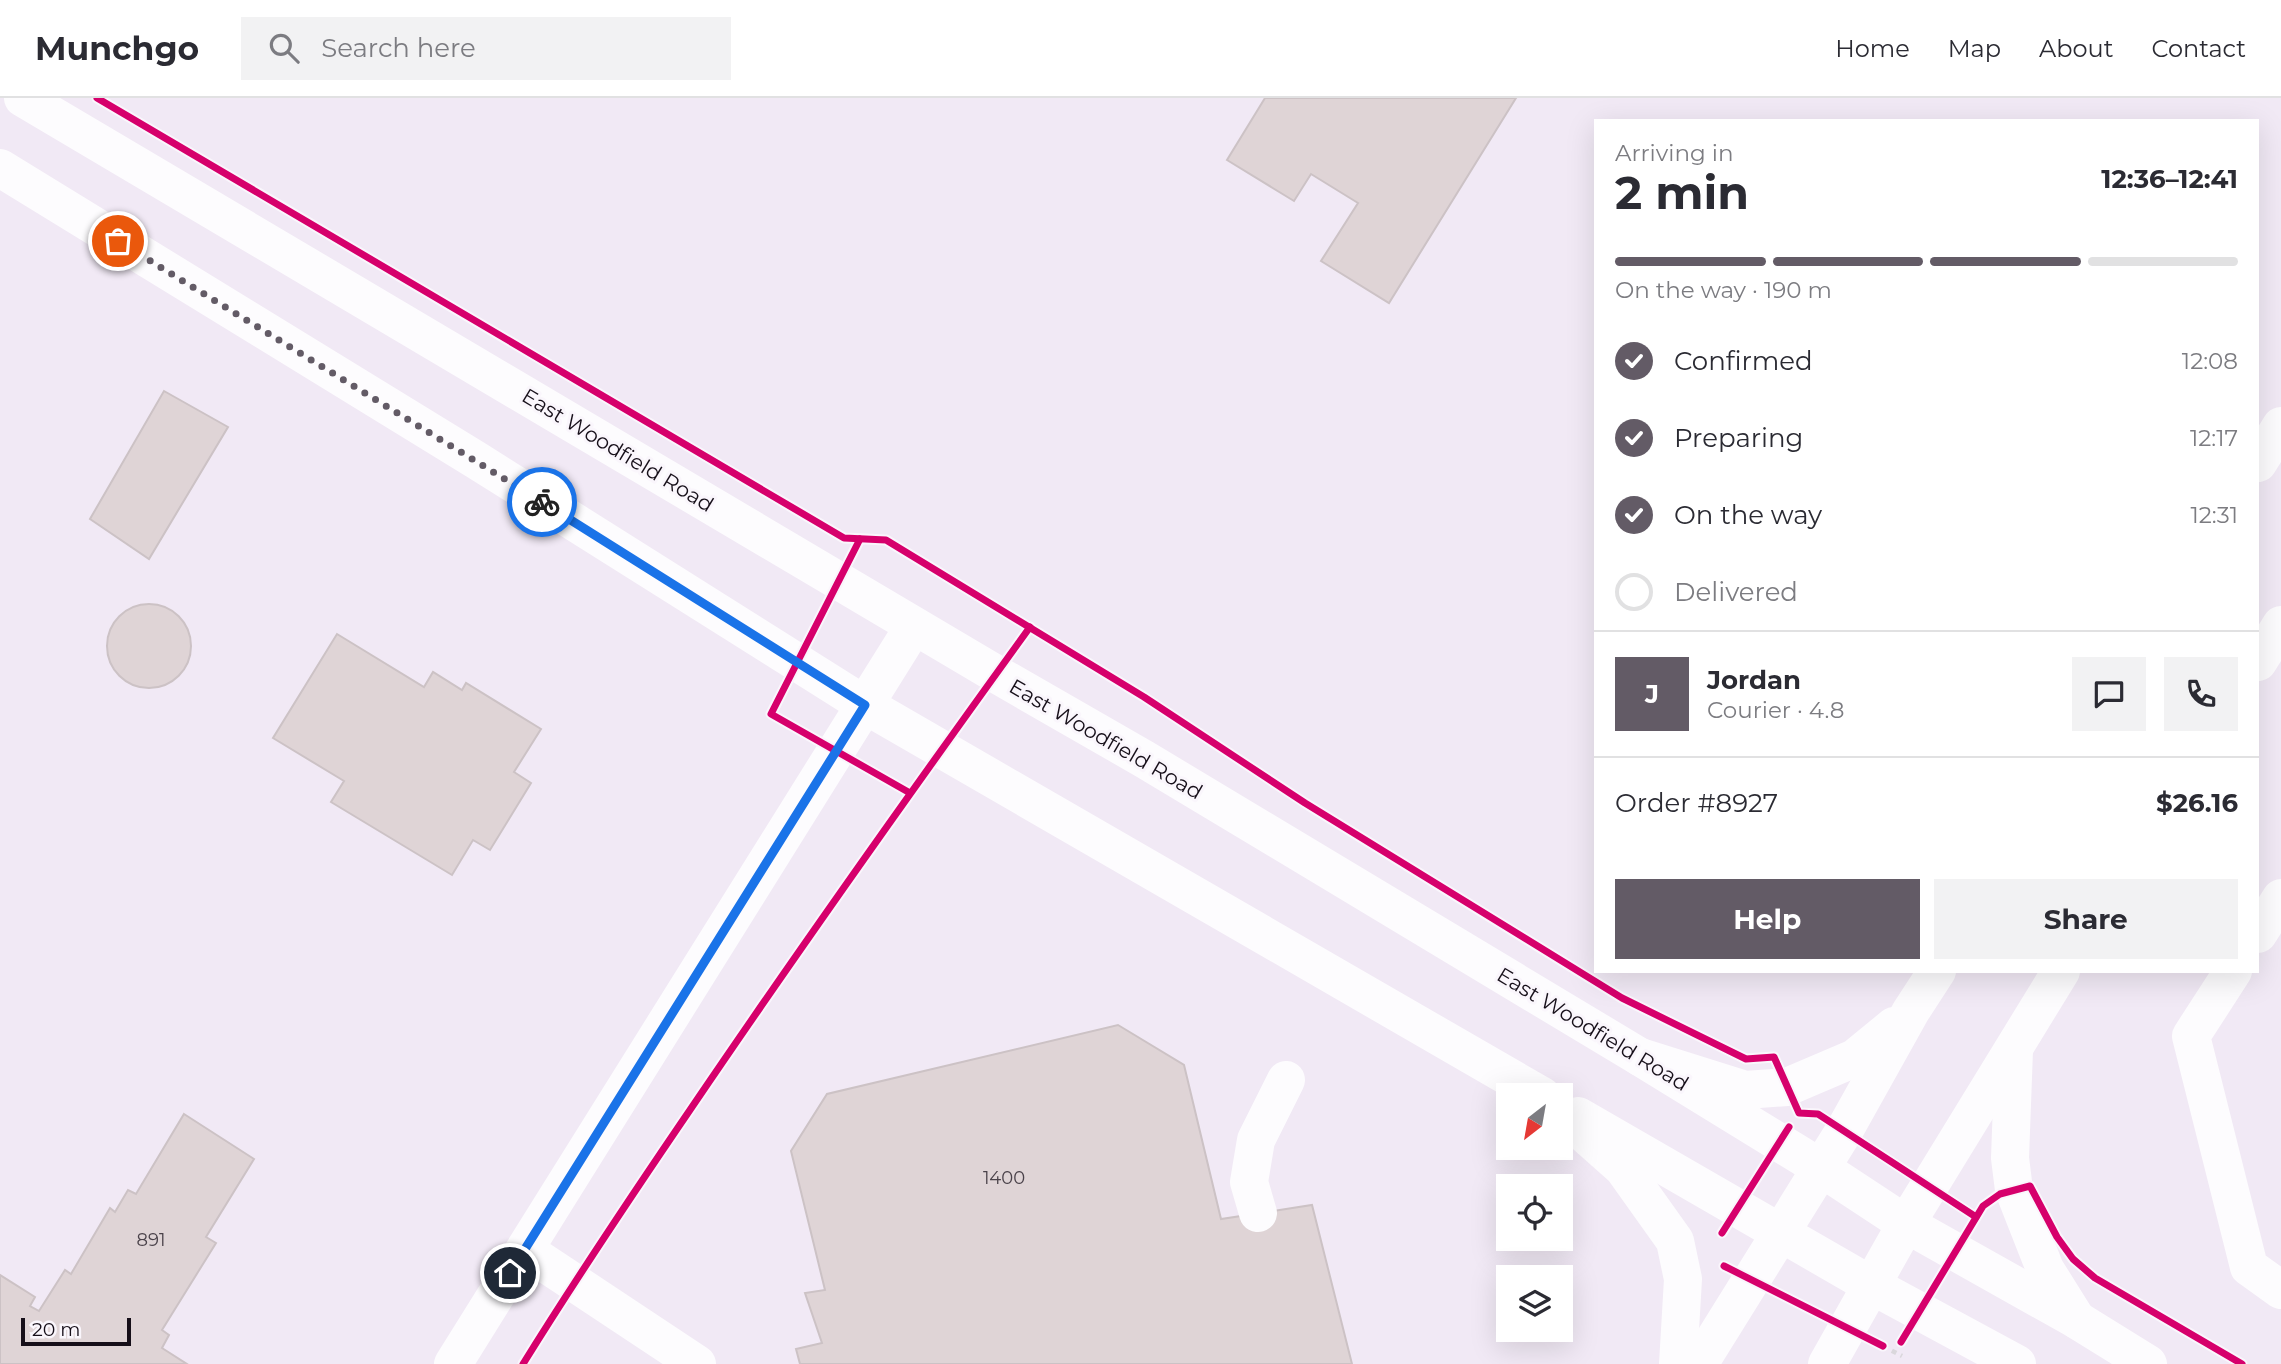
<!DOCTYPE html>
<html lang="en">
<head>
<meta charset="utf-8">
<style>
	body { margin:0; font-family:Montserrat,sans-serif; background:#f2f2f3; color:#2b2b33; height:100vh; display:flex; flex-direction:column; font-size:26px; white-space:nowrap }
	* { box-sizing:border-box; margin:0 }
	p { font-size:23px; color:#7c7c81 }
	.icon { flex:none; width:38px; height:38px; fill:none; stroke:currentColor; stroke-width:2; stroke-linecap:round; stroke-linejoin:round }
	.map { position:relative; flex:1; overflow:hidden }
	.drawer { position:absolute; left:1594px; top:21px; width:665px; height:854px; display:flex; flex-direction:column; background:#fff; border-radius:0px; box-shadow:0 7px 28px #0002 }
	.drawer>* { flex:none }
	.needle { width:46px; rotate:211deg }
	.controls { position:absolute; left:1496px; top:985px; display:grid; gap:14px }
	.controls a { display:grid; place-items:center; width:77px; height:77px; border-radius:0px; background:#fff; box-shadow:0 7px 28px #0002; font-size:35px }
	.scale { position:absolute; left:21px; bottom:18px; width:110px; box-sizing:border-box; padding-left:7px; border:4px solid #160f19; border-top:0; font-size:19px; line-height:24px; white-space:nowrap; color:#160f19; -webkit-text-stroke:5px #faf6fc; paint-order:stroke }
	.pin { position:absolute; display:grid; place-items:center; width:60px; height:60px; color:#fff; margin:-30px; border:4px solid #fff; border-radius:50%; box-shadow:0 2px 7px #0007 }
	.courier { position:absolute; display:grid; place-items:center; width:70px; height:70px; margin:-35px; border:5px solid #1a73e8; border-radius:50%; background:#fff; color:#222; box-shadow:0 2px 9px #0007 }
	.head em { font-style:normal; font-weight:700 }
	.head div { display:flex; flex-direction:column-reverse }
	.head { display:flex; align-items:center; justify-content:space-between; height:119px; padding:0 21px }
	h1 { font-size:46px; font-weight:700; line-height:52px }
	.bar { display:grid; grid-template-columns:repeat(4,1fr); gap:10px 7px; align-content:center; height:84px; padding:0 21px }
	.bar i { height:9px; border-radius:5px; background:#e1e1e2 }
	.bar .current { background:#635b66 }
	.bar p { grid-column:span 4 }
	.line { display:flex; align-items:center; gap:18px; padding:0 21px; border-top:2px solid #e1e1e2 }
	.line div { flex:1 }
	.round { display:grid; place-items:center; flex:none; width:74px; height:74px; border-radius:0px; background:#f2f2f3 }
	ol { padding:0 21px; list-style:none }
	li { display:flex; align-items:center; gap:21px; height:77px }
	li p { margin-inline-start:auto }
	li .icon { padding:7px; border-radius:50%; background:#635b66; color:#fff; stroke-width:4 }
	li:last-child { color:#7c7c81 }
	li i { width:38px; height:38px; border:4px solid #e1e1e2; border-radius:50% }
	.button { display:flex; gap:14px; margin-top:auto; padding:14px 21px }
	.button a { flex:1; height:80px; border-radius:0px; background:#635b66; color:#fff; font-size:28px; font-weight:700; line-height:80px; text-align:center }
	.button a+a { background:#f2f2f3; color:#2b2b33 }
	header { display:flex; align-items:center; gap:42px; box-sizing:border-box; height:98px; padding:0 35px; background:#fff; border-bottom:2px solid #e1e1e2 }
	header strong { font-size:33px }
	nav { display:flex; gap:38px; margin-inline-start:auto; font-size:24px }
	.search { width:490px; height:63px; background:#f2f2f3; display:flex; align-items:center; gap:18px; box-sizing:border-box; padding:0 24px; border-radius:0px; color:#7c7c81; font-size:26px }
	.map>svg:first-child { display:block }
	.building { fill:#dfd4d6; stroke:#ccc2c5; stroke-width:2 }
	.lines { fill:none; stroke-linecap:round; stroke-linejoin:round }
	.path { stroke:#dad7dc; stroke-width:4.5; stroke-dasharray:5 5; stroke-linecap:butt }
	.minor { stroke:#fdfcfe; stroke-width:38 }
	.major { stroke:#fdfcfe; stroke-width:38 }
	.cycleway-casing { stroke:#faf6fc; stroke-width:11 }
	.cycleway { stroke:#d6006c; stroke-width:7 }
	.done { stroke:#635b66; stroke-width:7; stroke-dasharray:0 12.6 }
	.route { stroke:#1a73e8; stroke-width:9 }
	.labels { text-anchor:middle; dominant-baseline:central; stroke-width:6; stroke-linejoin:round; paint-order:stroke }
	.number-label { font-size:18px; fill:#4a424a }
	.street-label { font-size:21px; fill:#160f19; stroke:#faf6fc }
</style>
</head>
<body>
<header>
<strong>Munchgo</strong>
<div class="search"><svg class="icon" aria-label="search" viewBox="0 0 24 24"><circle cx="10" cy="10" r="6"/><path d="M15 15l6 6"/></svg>Search here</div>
<nav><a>Home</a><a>Map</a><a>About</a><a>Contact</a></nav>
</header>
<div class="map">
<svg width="2281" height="1266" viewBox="0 0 2281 1266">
	<rect width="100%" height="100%" fill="#f1e9f5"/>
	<!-- building -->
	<g class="building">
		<path d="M1265,0H1516L1389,205L1321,163L1358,105L1311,76L1294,103L1227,62Z"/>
		<path d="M164,293L228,329L149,461L90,421Z"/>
		<circle cx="149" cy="548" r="42"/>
		<path d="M337,536L424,589L433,574L462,592L466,585L541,631L514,674L531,685L490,752L473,742L452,777L331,704L344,683L273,640Z"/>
		<path d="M1118,927L1184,967L1221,1121L1312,1107L1352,1266H800L796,1251L822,1245L805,1195L825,1192L791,1053L827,996Z"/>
		<path d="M184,1016L254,1061L206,1139L216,1145L162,1232L169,1237L162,1250L187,1266H0V1177L35,1199L30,1208L39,1213L65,1172L71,1176L110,1110L115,1114L128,1092L136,1096Z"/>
	</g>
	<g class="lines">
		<!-- path -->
		<path class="path" d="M1883,1248L1902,1258"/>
		<!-- minor -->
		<g class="minor">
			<path d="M23,0L996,576L1144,661L1640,959L1821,1070L1906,1126L2077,1222L2148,1266"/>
			<path d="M0,70L476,362L865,607L1542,998"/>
			<path d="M2258,836L2281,800"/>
			<path d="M2233,873L2191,938L2249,1169L2281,1192"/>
			<path d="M1578,1018L1871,1187L2017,1266"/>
			<path d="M1258,1115L1249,1084L1256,1042L1286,982"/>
			<path d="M525,1152L697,1266"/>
			<path d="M453,1266L914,528"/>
		</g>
		<!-- major -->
		<g class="major">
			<path d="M2258,365L2281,328"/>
			<path d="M2258,564L2281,527"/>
			<path d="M2014,952L2010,1060L2014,1092L2045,1171L2077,1222"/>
			<path d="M1640,959L1745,992L1787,989L1855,960L1894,928"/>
			<path d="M1561,1015L1623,1070L1675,1143L1683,1181L1678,1266"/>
			<path d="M1699,1266L1844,1033L1911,913L1937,873"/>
			<path d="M1827,1266L1906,1126L2061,873"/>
		</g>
		<!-- cycleway casing -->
		<g class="cycleway-casing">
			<g id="cycleway">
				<path d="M97,0L844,440L886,442L1144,599L1305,705L1622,900L1746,961L1774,959L1799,1015L1818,1016L1976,1119"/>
				<path d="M860,441L771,616L910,695"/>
				<path d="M1722,1135L1789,1029"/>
				<path d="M1724,1168L1883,1248"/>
				<path d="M1901,1244L1983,1108L2000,1096L2030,1088L2057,1139L2073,1161L2095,1180L2242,1266"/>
				<path d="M523,1266C577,1179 634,1094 692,1009C802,847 915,688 1030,529"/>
			</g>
		</g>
		<!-- cycleway -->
		<use href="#cycleway" class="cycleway"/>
	</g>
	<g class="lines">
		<!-- done -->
		<path class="done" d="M118,143L542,404"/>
		<!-- route -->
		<path class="route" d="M510,1175L865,607L542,404"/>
	</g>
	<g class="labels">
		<!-- number labels -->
		<g class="number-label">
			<text x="1004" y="1080">1400</text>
			<text x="151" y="1142">891</text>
		</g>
		<!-- street labels -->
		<g class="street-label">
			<text transform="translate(618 352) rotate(31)">East Woodfield Road</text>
			<text transform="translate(1106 641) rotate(30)">East Woodfield Road</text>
			<text transform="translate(1593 931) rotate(31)">East Woodfield Road</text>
		</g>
	</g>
</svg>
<div class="controls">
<a><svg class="needle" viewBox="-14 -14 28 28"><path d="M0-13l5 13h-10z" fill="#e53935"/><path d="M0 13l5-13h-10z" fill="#7c7c81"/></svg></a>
<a><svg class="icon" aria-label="locate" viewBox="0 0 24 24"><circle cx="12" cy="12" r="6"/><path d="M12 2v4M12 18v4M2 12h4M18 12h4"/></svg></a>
<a><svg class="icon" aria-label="layers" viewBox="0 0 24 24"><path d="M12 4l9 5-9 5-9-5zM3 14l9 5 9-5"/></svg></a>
</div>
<div class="scale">20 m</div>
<div class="pin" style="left:118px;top:143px;background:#ea580c"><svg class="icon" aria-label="bag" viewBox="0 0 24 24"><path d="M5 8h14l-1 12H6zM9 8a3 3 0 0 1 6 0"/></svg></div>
<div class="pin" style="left:510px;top:1175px;background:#1f2937"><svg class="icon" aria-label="home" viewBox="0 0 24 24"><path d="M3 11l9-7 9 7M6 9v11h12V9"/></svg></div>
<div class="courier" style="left:542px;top:404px"><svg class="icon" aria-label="bike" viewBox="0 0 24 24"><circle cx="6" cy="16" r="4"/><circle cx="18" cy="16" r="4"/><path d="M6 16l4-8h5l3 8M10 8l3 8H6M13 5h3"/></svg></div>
<section class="drawer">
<div class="head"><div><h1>2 min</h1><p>Arriving in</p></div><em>12:36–12:41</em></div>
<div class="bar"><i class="current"></i><i class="current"></i><i class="current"></i><i></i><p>On the way · 190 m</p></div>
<ol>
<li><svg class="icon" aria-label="check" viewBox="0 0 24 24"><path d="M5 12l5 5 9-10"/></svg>Confirmed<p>12:08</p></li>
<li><svg class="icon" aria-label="check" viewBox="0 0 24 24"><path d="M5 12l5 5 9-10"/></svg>Preparing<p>12:17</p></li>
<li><svg class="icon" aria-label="check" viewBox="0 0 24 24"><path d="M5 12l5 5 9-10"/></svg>On the way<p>12:31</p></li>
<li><i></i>Delivered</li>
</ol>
<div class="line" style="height:126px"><b class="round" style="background:#635b66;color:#fff">J</b><div><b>Jordan</b><p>Courier · 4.8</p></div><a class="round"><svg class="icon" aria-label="chat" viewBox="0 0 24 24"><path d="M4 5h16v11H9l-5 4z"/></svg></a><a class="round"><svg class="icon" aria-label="phone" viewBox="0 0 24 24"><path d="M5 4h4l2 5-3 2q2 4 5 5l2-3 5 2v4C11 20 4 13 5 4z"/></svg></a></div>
<div class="line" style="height:91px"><div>Order #8927</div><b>$26.16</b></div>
<div class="button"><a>Help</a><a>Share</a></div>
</section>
</div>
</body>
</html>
